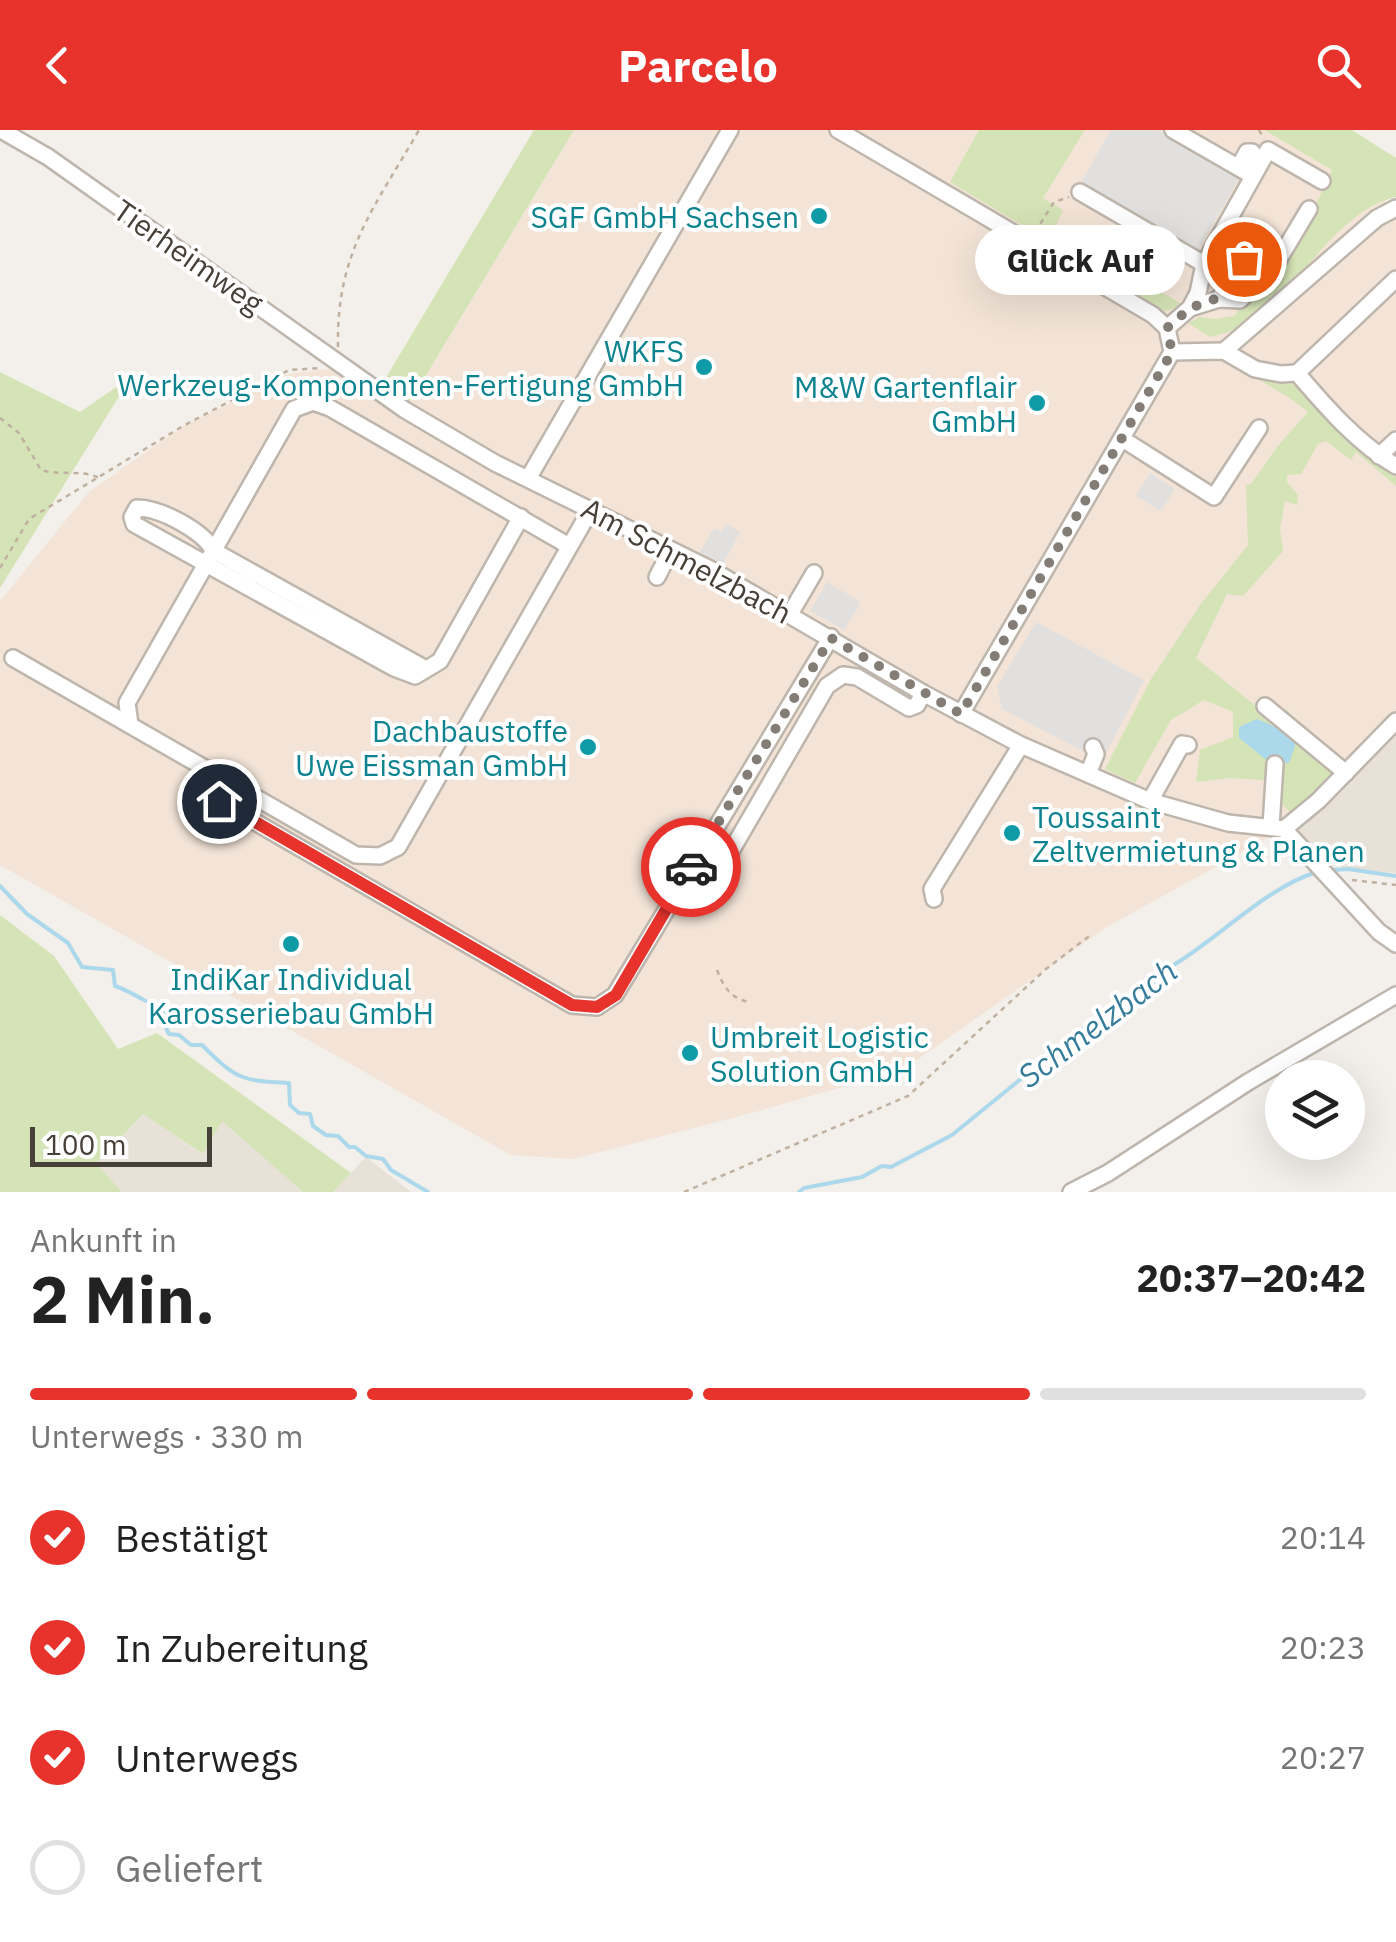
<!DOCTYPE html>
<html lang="de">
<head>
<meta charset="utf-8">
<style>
	body { margin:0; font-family:"IBM Plex Sans",sans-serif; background:#f6f6f6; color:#222; height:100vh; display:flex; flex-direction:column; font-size:38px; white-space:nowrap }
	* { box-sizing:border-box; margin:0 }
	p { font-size:32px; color:#767676 }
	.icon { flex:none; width:55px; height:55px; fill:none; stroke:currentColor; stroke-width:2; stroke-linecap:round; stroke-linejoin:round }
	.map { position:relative; height:1062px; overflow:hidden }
	.sheet { display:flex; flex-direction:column; background:#fff; flex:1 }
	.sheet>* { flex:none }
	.fabs { position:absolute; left:1265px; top:930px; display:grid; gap:20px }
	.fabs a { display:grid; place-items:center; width:100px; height:100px; border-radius:50%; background:#fff; box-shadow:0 10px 40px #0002; font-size:50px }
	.scale { position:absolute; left:30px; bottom:25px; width:182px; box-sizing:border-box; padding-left:10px; border:5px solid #474038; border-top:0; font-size:28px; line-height:35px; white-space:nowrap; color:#474038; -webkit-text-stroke:8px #fff; paint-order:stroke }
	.pin { position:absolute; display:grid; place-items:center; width:85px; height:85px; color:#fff; margin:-42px; border:5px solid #fff; border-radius:50%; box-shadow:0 2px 10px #0007 }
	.courier { position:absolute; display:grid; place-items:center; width:100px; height:100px; margin:-50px; border:8px solid #e8332c; border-radius:50%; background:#fff; color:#222; box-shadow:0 2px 12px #0007 }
	.bubble { position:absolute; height:70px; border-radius:35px; background:#fff; box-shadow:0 10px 40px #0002; font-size:32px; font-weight:700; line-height:70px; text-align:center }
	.headline em { font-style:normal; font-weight:700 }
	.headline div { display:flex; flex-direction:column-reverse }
	.headline { display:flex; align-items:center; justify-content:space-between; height:170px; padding:0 30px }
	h1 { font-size:65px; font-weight:700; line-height:75px }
	.bar { display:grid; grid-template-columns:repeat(4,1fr); gap:15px 10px; align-content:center; height:120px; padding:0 30px }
	.bar i { height:12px; border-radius:8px; background:#e0e0e0 }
	.bar .active { background:#e8332c }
	.bar p { grid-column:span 4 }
	ol { padding:0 30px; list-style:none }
	li { display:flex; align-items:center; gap:30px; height:110px }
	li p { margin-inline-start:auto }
	li .icon { padding:10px; border-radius:50%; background:#e8332c; color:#fff; stroke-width:4 }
	li:last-child { color:#767676 }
	li i { width:55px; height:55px; border:5px solid #e0e0e0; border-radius:50% }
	header { display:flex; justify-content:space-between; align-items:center; height:130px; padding:0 30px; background:#e8332c; color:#fff; font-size:45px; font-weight:700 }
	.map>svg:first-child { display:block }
	.residential { fill:#e7e1d8 }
	.commercial { fill:#f3e4d7 }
	.green { fill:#d5e4b6 }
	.parking { fill:#e2e0de }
	.water { fill:#acd8eb }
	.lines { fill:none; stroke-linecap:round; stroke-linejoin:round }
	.stream { stroke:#acd8eb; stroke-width:4 }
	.minor-casing { stroke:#beb6ad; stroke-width:20 }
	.path { stroke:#bfb09f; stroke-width:2.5; stroke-dasharray:5 5; stroke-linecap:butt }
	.minor { stroke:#fff; stroke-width:15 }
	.done { stroke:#837d76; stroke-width:10; stroke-dasharray:0 18 }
	.route { stroke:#e8332c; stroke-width:12 }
	.culture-dot { fill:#0f9aa8; stroke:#fff; stroke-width:4 }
	.labels { text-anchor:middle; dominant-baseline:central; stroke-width:8; stroke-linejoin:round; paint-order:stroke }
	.culture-label { font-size:30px; fill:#0d838f; stroke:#fff; text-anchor:end }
	.street-label { font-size:30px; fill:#474038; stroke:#fff }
	.water-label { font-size:32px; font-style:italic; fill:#367c9b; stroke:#fff }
</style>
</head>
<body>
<header><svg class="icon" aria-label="back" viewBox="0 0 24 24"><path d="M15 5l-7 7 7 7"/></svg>Parcelo<svg class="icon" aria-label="search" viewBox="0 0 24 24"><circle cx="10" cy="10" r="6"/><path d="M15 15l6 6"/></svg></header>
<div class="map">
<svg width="1396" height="1062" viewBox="0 0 1396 1062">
	<rect width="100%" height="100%" fill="#f3efea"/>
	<!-- residential -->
	<g class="residential">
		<path d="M1396,591V743L1343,738L1284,699Z"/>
		<path d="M143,983L202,1024L222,990L303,1062H122L96,1033Z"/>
		<path d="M366,1027L411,1062H333Z"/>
	</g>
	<!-- commercial -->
	<path class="commercial" d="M574,0H1264L1385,70L1396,82V591L1284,699L1105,798L904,939L748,984L573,1029L511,1025L0,735V471L89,362L183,296L237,270L253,258L288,244L336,238L405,280Z"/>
	<!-- green -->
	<g class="green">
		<path d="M534,0H574L405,280L378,261Z"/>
		<path d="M979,0H1085L1043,68L1063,80L1055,98L1183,175L1165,181L950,52Z"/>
		<path d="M1264,0H1352L1396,28V67C1324,83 1288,193 1210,207L1188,193L1200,187L1215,189L1234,186L1279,137L1311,85L1332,40Z"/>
		<path d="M1234,235L1264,249L1296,255L1357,318L1396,347V356L1356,322L1351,330L1326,311L1318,314L1301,344L1287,345V352L1298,365L1297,375L1285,371L1280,399L1283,421L1243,466L1227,464L1196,528L1256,576L1288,580L1298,607L1340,640L1290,682L1278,671L1276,651L1230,648L1196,652L1200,620L1233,607V582L1204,570L1171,590L1135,653L1105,639L1151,549L1200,475L1248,415L1246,355L1251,354L1277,317L1308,282C1285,262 1260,252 1234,235Z"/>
		<path d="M0,242L80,282L131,247L0,458Z"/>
		<path d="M0,785L54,826L118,919L157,903L351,1043L333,1062H303L222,991L203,1024L143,984L96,1033L122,1062H0Z"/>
	</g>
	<!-- parking -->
	<g class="parking">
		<path d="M1111,0H1158L1240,47L1198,120L1081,52Z"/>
		<path d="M1150,343L1175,359L1161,381L1136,366Z"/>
		<path d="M726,394L740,402L723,434L700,422L714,398L721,402Z"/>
		<path d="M827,452L861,472L844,500L810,481Z"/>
		<path d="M1036,492L1144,550L1102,631L1002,579L997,556Z"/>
	</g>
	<!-- water -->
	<path class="water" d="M1257,589L1298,607L1289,633L1269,632L1239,608V597Z"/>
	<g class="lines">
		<!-- stream -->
		<g class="stream">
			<path d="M1332,740L1348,739L1396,746"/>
			<path d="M0,756L27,784L68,813L82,837L113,840L115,856C125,859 162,879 170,887L165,896L169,904L179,905L191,915H202C236,949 241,951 289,953L290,975L299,983L310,984L313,996L326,1005L338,1006L349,1017H355L366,1026L383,1029L391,1040L428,1062"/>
			<path d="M799,1062L804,1058L862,1047L882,1036L891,1037L952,1005L1076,904L1104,884L1127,874L1141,860L1163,847L1175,834C1220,807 1267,757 1317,742"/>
		</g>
		<!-- minor casing -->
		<g class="minor-casing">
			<g id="minor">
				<path d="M1,0L48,27L405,280L495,333L710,439L923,563L1021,615L1150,671L1228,693L1284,699L1379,802L1396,814"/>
				<path d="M838,0L1153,185L1167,198L1172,222L961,584"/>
				<path d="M1173,0L1253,46"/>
				<path d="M1247,22H1252L1258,30L1253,46L1242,31Z"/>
				<path d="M1080,62L1204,134"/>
				<path d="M1216,113L1254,135"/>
				<path d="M1002,120L1011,102"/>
				<path d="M1219,169L1240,170L1276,134L1309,79"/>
				<path d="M1190,178L1219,169L1244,129"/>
				<path d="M1167,198L1190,178L1198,163L1204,134L1268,20L1322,51"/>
				<path d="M1224,221L1377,88L1396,78"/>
				<path d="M1172,222L1224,221L1255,239L1281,244L1297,243C1326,277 1357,313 1396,336"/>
				<path d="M1297,243L1396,149"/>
				<path d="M1124,310L1214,367L1259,298"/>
				<path d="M1379,326L1396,310"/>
				<path d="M529,347L730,0"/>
				<path d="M657,447L671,420"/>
				<path d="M790,484L814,443"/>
				<path d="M13,528L356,725L380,726L398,717L591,379"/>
				<path d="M426,539L214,421C202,400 160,378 137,378L132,387L134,394L394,538L415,546L440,531L521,387"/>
				<path d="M1265,576L1346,643"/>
				<path d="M130,594L127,573L294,279L313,272L330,278L569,416"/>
				<path d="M1088,644L1096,624L1093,617"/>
				<path d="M221,646L210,666L572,875L597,877L615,865L831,507"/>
				<path d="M1150,671L1182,614L1188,615"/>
				<path d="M1271,696L1275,634"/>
				<path d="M1284,699L1318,671L1396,591"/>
				<path d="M720,740L827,556L843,545L857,547L909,578L917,575L923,563"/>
				<path d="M934,769L932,759L1021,615"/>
				<path d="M1071,1062L1108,1043L1248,952L1396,865"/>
			</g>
		</g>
		<!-- path -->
		<g class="path">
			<path d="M1259,0L1264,9"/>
			<path d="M1035,102L1054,72L1069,67"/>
			<path d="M338,217C336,122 375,77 419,0"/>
			<path d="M0,288L19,303L41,340C61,346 81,339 99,348"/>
			<path d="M0,438L29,389L183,296L289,240L321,238"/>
			<path d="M1352,750L1396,755"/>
			<path d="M717,840C723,856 731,869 749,872"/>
			<path d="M684,1062L908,966L1046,839L1092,804"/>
		</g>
		<!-- minor -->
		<use href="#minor" class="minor"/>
	</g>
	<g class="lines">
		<!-- done -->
		<path class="done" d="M691,737L831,508L961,584L1172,222L1167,198L1190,178L1218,168L1244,129"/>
		<!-- route -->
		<path class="route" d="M219,671L572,875L597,877L616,865L691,737"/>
	</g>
	<!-- markers -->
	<g class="culture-dot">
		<circle cx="819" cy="86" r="10"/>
		<circle cx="704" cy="237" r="10"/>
		<circle cx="1037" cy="273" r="10"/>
		<circle cx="588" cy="617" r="10"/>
		<circle cx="1012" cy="703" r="10"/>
		<circle cx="291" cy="814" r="10"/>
		<circle cx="690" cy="923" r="10"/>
	</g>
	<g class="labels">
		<!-- culture labels -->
		<g class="culture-label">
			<text x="799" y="86">SGF GmbH Sachsen</text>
			<text x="684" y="220">WKFS<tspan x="684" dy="34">Werkzeug-Komponenten-Fertigung GmbH</tspan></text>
			<text x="1017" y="256">M&amp;W Gartenflair<tspan x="1017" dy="34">GmbH</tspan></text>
			<text x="568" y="600">Dachbaustoffe<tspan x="568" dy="34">Uwe Eissman GmbH</tspan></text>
			<text x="1032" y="686" text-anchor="start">Toussaint<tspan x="1032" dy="34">Zeltvermietung &amp; Planen</tspan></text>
			<text x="291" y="848" text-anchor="middle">IndiKar Individual<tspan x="291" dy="34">Karosseriebau GmbH</tspan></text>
			<text x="710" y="906" text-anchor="start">Umbreit Logistic<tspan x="710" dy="34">Solution GmbH</tspan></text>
		</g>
		<!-- street labels -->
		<g class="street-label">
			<text transform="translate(189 126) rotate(35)">Tierheimweg</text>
			<text transform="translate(687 430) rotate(28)">Am Schmelzbach</text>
		</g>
		<!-- water labels -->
		<g class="water-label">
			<text transform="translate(1097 893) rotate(-37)">Schmelzbach</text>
		</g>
	</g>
</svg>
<div class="fabs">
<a><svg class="icon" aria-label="layers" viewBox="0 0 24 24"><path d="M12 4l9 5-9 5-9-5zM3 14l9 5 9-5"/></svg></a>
</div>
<div class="scale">100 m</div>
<div class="pin" style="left:1244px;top:129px;background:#ea580c"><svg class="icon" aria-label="bag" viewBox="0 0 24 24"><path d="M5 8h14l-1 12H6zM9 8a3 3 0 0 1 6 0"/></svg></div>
<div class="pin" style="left:219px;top:671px;background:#1f2937"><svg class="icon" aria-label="home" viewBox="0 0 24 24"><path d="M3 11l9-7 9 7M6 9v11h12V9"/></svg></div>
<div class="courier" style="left:691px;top:737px"><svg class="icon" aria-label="car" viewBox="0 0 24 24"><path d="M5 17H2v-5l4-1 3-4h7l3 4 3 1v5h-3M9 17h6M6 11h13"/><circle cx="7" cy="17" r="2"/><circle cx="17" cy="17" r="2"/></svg></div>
<div class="bubble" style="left:975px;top:95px;width:210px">Glück Auf</div>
</div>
<section class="sheet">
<div class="headline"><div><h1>2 Min.</h1><p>Ankunft in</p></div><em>20:37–20:42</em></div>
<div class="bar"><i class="active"></i><i class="active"></i><i class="active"></i><i></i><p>Unterwegs · 330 m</p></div>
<ol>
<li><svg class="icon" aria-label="check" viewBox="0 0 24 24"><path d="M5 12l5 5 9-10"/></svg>Bestätigt<p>20:14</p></li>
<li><svg class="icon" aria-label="check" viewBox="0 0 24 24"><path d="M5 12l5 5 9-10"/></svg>In Zubereitung<p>20:23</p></li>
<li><svg class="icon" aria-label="check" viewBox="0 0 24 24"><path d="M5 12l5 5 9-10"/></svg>Unterwegs<p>20:27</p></li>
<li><i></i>Geliefert</li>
</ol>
</section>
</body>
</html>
